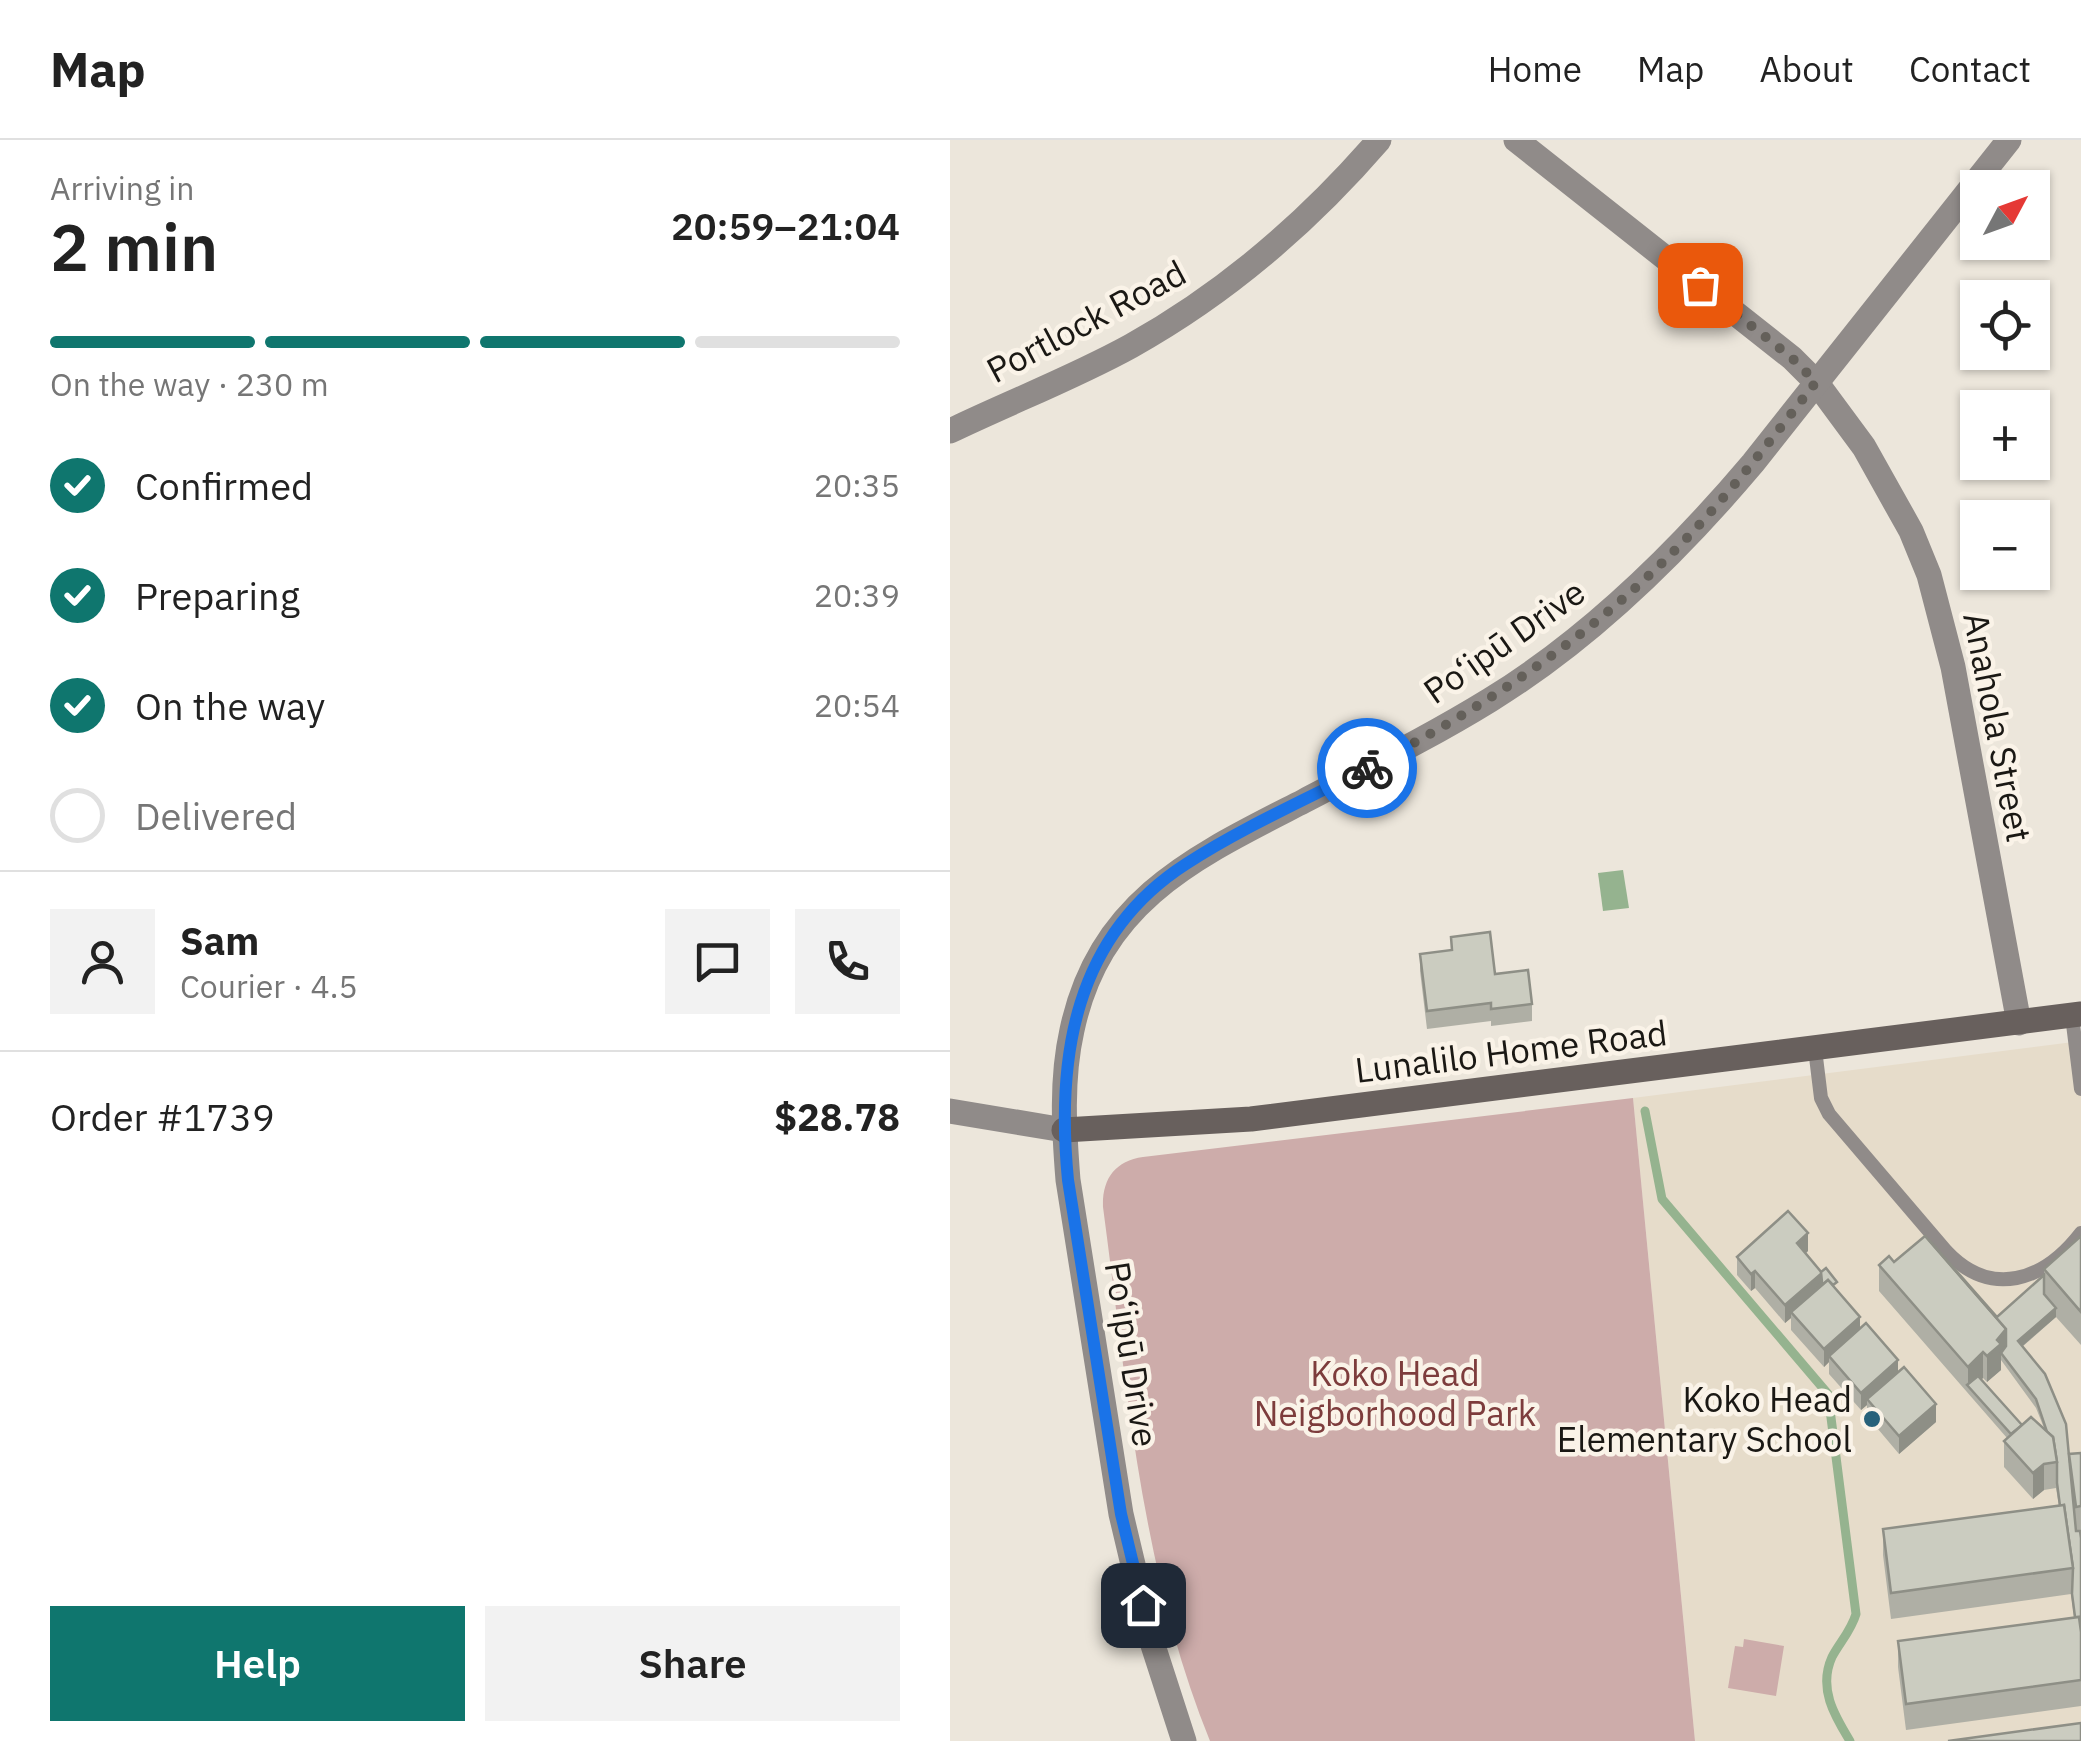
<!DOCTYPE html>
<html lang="en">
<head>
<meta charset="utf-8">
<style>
	body { margin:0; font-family:"IBM Plex Sans",sans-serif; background:#f2f2f2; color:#222; height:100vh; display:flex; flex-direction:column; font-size:38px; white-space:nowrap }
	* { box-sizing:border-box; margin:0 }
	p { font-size:32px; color:#767676 }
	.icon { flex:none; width:55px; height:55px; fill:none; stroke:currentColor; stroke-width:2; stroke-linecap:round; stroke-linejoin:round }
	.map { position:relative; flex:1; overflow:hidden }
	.panel { display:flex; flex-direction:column; background:#fff; width:950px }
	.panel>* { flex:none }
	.needle { width:65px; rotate:49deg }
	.fabs { position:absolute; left:1010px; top:30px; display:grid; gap:20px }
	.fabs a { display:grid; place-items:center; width:90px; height:90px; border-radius:0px; background:#fff; box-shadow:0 2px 8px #0004; font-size:50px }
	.pin { position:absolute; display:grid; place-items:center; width:85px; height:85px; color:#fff; margin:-42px; border-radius:20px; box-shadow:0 5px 15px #0006 }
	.courier { position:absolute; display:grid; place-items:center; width:100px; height:100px; margin:-50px; border:8px solid #1a73e8; border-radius:50%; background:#fff; color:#222; box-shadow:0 2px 12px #0007 }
	.head em { font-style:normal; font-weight:600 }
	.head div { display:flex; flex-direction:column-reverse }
	.head { display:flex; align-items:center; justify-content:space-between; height:170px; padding:0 50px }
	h1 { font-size:65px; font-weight:600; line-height:75px }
	.bar { display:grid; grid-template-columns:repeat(4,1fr); gap:15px 10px; align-content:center; height:120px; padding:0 50px }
	.bar i { height:12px; border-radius:8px; background:#e0e0e0 }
	.bar .active { background:#0f766e }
	.bar p { grid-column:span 4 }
	.line { display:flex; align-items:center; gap:25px; padding:0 50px; border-top:2px solid #e0e0e0 }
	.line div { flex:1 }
	.round { display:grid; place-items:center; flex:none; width:105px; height:105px; border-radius:0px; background:#f2f2f2 }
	ol { padding:0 50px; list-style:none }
	li { display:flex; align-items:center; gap:30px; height:110px }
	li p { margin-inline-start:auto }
	li .icon { padding:10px; border-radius:50%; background:#0f766e; color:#fff; stroke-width:4 }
	li:last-child { color:#767676 }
	li i { width:55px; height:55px; border:5px solid #e0e0e0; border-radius:50% }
	.cta { display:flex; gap:20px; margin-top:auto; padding:20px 50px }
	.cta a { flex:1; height:115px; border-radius:0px; background:#0f766e; color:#fff; font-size:40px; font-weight:600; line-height:115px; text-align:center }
	.cta a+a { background:#f2f2f2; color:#222 }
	header { display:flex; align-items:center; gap:60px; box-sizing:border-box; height:140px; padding:0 50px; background:#fff; border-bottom:2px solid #e0e0e0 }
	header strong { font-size:48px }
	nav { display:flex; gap:55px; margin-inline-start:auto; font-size:35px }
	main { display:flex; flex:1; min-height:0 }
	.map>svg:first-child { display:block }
	.built { fill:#e6dcca }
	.green { fill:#cdacaa }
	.water { fill:#95b38f }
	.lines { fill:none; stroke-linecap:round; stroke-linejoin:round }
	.stream { stroke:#95b38f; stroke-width:9 }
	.lane { stroke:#908b89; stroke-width:14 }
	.street { stroke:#908b89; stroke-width:25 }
	.secondary { stroke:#68605d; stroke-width:25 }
	.wall { fill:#afafa5; fill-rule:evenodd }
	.shaded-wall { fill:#8e8f86 }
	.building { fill:#cbccc0; stroke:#8e8f86; stroke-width:2.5 }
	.done { stroke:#64605a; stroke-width:10; stroke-dasharray:0 18 }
	.route { stroke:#1a73e8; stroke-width:12 }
	.poi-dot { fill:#27617a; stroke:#faf3e8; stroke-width:4 }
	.labels { text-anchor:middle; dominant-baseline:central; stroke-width:9; stroke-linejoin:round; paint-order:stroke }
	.street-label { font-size:35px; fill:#1a1814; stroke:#faf3e8 }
	.park-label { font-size:35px; fill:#7d3c3c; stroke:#faf3e8 }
	.poi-label { font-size:35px; fill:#1a1814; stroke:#faf3e8; text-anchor:end }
</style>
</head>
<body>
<header>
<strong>Map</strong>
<nav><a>Home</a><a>Map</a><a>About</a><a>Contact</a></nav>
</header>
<main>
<section class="panel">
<div class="head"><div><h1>2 min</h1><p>Arriving in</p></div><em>20:59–21:04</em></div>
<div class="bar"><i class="active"></i><i class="active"></i><i class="active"></i><i></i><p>On the way · 230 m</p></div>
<ol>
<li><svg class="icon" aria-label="check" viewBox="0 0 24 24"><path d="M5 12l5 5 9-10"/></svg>Confirmed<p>20:35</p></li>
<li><svg class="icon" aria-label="check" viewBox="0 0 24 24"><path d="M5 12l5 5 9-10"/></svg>Preparing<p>20:39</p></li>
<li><svg class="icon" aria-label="check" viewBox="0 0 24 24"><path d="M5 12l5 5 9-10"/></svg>On the way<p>20:54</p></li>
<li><i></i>Delivered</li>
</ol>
<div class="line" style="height:180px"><a class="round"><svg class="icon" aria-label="person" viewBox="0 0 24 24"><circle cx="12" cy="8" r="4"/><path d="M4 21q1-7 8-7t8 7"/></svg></a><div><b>Sam</b><p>Courier · 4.5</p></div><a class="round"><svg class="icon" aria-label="chat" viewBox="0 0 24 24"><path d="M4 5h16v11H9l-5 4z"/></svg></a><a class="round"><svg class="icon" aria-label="phone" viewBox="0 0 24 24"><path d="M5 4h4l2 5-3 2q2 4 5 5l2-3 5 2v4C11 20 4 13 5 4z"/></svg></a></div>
<div class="line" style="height:130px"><div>Order #1739</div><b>$28.78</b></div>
<div class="cta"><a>Help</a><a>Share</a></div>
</section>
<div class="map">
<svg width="1131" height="1601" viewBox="0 0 1131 1601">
	<rect width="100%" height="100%" fill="#ece6db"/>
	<!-- built -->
	<path class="built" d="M1131,901V1601H745L683,958Z"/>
	<!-- green -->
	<g class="green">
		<path d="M683,958L745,1601H260C191,1431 177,1246 153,1067C152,1039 165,1021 193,1017Z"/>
		<path d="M794,1499L834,1506L826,1556L778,1548L785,1506L793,1507Z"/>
	</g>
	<!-- water -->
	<path class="water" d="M673,730L679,768L653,771L648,733Z"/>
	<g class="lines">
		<!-- stream -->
		<path class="stream" d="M695,971L712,1059L878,1254L906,1474C901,1491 890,1502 882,1517C868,1548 884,1575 900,1601"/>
		<!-- lane -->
		<g class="lane">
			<path d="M1122,876L1131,949"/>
			<path d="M865,909L871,958L879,974L996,1111C1041,1159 1094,1141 1131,1093"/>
		</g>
		<!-- street -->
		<g class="street">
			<path d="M566,0L842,218L866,242L914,307L961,391L979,435L1003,527L1069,883"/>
			<path d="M0,291C60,262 123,238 181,206C276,153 359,81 429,0"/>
			<path d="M0,971L114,990"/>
			<path d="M234,1601L200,1496L171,1374L118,1040C114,990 111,939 122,890C150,759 247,716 354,661C417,628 480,597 540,560C641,498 727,413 803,323L1059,0"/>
		</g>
		<!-- secondary -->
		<path class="secondary" d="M114,990L301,979L1131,874"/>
	</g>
	<!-- wall -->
	<g class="wall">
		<path d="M501,797L582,864V881L541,886V881L477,889L470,831V814L501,810Z"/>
		<path d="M1131,1096V1205L1106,1177L1072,1207L1119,1319L1131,1313V1566L956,1590L948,1527V1501L1124,1477L1121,1454L941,1479L933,1415V1389L1109,1366L1106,1348L1094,1350L1083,1359L1054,1327V1301L1057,1298L929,1151V1125L944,1122L1047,1177L1094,1135V1129ZM1051,1220L1086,1268L1094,1288L1072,1285L1031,1240L1033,1238L1037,1242L1051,1230Z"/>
		<path d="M858,1111L855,1114L887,1150L910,1188L948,1232L986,1282L949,1314L917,1276V1265L911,1270L879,1234V1222L874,1227L841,1190V1178L835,1183L805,1148L801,1151L787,1135V1117Z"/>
	</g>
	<!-- shaded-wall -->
	<g class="shaded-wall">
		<path d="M858,1093V1111L847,1121V1103Z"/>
		<path d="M805,1131V1148L801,1151V1134Z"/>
		<path d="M872,1133V1151L864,1150V1158L841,1172V1178L835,1183V1165Z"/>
		<path d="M1106,1168V1177L1068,1210V1201Z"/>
		<path d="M910,1177V1194L879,1216V1222L874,1227V1209Z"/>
		<path d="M1056,1189V1215L1051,1213V1230L1037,1242V1216Z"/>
		<path d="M1033,1212V1238L1021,1250L1018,1246V1227Z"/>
		<path d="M948,1220V1238L917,1259V1265L911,1270V1253Z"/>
		<path d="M986,1264V1282L949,1314V1296Z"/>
		<path d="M1094,1324V1350L1083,1359V1333Z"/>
	</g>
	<!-- building -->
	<g class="building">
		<path d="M540,792L545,834L578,830L582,864L541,869V863L477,871L470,814L502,810L501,797Z"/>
		<path d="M838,1071L858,1093L847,1103L872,1133L835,1165L805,1131L801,1134L787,1117Z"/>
		<path d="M975,1096L1056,1189L1047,1200L1051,1204L1037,1216L1033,1212L1018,1227L929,1125L939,1116L944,1122Z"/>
		<path d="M1131,1096V1172L1094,1129Z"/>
		<path d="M979,1100L1047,1177L1094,1135V1154L1106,1168L1068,1201L1095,1234L1116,1284L1126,1391H1130L1131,1398V1492L1129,1477H1125L1122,1454L1123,1428L1114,1365L1110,1366L1107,1343V1322L1103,1297L1097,1292L1086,1259L1051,1213L1056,1206V1189Z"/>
		<path d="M876,1128L887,1142L883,1145L878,1140L865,1151L864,1150L872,1142L871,1132Z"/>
		<path d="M878,1140L910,1177L874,1209L841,1172Z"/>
		<path d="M916,1183L948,1220L911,1253L879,1216Z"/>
		<path d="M954,1227L986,1264L949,1296L917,1259Z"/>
		<path d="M1028,1236L1072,1285L1061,1294L1017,1245Z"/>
		<path d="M1081,1277L1103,1297L1107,1322L1094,1324L1083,1333L1054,1301Z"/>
		<path d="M1131,1313V1366L1126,1367L1119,1314Z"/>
		<path d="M1114,1365L1123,1428L941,1453L933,1389Z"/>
		<path d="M1129,1477L1131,1492V1540L956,1564L948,1501Z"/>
		<path d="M1131,1583V1601H998Z"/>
	</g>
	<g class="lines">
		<!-- done -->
		<path class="done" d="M417,628C534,568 642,496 734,401C782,351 824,296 866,242L842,218L750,145"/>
		<!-- route -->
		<path class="route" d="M193,1465L171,1374L118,1040C106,918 124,796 236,724C293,687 357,659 417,628"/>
	</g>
	<!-- markers -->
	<circle class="poi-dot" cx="922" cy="1279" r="10"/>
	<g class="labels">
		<!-- street labels -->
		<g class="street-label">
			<text transform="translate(136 181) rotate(-28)">Portlock Road</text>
			<text transform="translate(554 501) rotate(-35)">Po‘ipū Drive</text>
			<text transform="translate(1048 587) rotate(79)">Anahola Street</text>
			<text transform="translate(561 911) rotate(-7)">Lunalilo Home Road</text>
			<text transform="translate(182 1214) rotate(81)">Po‘ipū Drive</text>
		</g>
		<!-- park labels -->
		<g class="park-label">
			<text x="445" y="1233">Koko Head<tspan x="445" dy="40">Neigborhood Park</tspan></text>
		</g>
		<!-- poi labels -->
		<g class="poi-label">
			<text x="902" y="1259">Koko Head<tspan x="902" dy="40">Elementary School</tspan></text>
		</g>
	</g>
</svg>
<div class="fabs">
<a><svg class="needle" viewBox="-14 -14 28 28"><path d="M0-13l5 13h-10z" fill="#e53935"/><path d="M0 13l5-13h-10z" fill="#767676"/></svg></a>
<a><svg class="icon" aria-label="locate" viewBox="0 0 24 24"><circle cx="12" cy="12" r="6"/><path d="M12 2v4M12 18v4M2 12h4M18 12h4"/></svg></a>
<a>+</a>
<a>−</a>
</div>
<div class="pin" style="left:750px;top:145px;background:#ea580c"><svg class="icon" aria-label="bag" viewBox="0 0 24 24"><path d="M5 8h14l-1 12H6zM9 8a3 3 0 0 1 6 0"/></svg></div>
<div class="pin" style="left:193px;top:1465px;background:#1f2937"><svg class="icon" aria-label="home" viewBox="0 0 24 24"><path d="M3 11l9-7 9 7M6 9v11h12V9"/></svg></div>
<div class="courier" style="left:417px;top:628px"><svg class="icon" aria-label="bike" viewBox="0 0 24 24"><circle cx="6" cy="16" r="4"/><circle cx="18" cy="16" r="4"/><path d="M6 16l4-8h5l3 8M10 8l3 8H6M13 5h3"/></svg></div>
</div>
</main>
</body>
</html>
